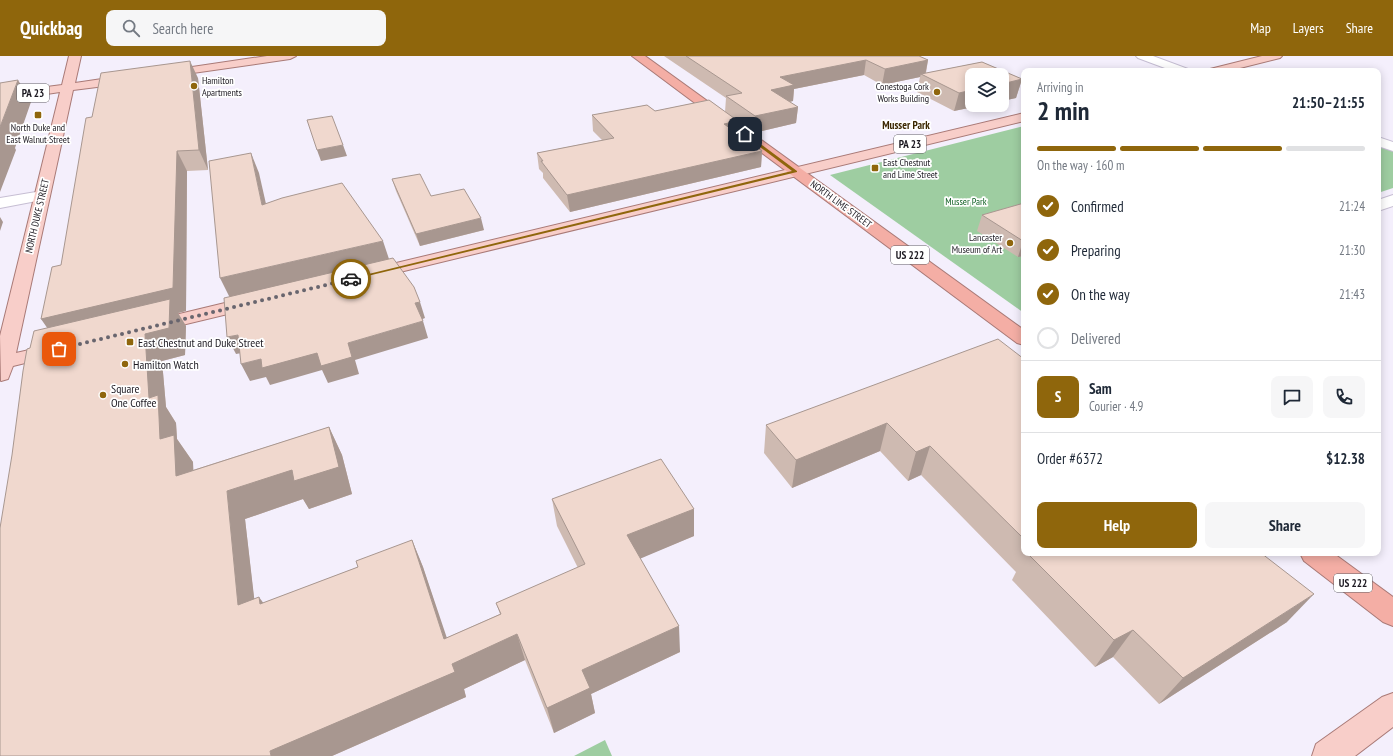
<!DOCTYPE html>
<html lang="en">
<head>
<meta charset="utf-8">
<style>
	body { margin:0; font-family:"PT Sans Narrow",sans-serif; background:#f6f6f7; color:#1f2937; height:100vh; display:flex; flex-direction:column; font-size:15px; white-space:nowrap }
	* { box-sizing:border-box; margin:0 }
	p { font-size:13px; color:#747a83 }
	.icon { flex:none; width:22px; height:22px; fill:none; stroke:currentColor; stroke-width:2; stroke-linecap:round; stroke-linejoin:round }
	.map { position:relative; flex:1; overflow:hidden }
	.side { position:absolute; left:1021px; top:12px; width:360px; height:488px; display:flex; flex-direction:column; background:#fff; border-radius:8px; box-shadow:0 2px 10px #0003 }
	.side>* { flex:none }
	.fabs { position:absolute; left:965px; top:12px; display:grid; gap:8px }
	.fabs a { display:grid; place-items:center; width:44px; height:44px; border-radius:8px; background:#fff; box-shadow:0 2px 10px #0003; font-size:20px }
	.pin { position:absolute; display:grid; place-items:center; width:34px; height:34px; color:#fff; margin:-17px; border-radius:8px; box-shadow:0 2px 6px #0006 }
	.courier { position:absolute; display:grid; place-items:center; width:40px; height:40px; margin:-20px; border:3px solid #8f660c; border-radius:50%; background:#fff; color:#222; box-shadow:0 1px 5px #0007 }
	.head em { font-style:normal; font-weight:700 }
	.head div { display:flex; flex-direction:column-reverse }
	.head { display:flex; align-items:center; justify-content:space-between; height:68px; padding:0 16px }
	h1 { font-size:26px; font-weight:700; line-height:30px }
	.bar { display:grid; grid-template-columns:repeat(4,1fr); gap:6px 4px; align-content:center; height:48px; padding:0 16px }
	.bar i { height:5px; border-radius:3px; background:#e0e1e3 }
	.bar .selected { background:#8f660c }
	.bar p { grid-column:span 4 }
	.line { display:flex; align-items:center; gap:10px; padding:0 16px; border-top:1px solid #e0e1e3 }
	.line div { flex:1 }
	.round { display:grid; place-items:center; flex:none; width:42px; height:42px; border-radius:8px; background:#f6f6f7 }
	ol { padding:0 16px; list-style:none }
	li { display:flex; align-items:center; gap:12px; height:44px }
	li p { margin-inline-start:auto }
	li .icon { padding:4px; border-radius:50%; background:#8f660c; color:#fff; stroke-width:4 }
	li:last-child { color:#747a83 }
	li i { width:22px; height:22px; border:2px solid #e0e1e3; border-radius:50% }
	.button { display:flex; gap:8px; margin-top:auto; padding:8px 16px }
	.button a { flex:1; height:46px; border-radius:8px; background:#8f660c; color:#fff; font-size:16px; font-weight:700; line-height:46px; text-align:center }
	.button a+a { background:#f6f6f7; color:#1f2937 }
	header { display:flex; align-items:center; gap:24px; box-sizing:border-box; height:56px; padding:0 20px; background:#8f660c; color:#fff }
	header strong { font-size:19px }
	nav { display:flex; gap:22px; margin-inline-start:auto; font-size:14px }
	.search { width:280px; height:36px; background:#f6f6f7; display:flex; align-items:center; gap:10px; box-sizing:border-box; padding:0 14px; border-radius:8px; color:#747a83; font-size:15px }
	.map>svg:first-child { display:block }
	.green { fill:#9ecda1 }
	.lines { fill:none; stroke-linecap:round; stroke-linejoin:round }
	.minor-casing { stroke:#c6bed3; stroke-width:2 }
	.major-casing { stroke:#a97a77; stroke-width:2 }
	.highway-casing { stroke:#a97a77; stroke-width:2 }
	.minor { fill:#fff; fill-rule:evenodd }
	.major { fill:#f8cec9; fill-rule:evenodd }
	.highway { fill:#f4aea5; fill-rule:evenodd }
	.wall { fill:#cebab1 }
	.shaded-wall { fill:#a89790 }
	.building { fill:#f0d8ce; stroke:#a89790 }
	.route { fill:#8f660c }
	.done { stroke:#68656e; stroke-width:4; stroke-dasharray:0 7.2 }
	.poi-dot { fill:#8f660c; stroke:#fff; stroke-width:1.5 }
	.labels { text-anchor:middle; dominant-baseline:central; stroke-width:3.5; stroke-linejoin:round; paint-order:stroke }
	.far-poi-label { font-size:10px; fill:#1d1a22; stroke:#fff; text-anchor:start }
	.far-park-label { font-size:10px; fill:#0d5e21; stroke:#fff }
	.far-street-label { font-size:10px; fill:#1d1a22; stroke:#fff }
	.shield { fill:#fff; stroke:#615f64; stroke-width:1 }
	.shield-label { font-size:11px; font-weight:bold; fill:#1d1a22 }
	.far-neighbourhood-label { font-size:11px; font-weight:bold; fill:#3b2700; stroke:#fff }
	.poi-label { font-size:12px; fill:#1d1a22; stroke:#fff; text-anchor:start }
</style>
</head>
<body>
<header>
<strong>Quickbag</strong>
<div class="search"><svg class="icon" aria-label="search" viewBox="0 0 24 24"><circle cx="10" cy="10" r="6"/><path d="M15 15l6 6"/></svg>Search here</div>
<nav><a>Map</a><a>Layers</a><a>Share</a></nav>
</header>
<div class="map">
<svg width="1393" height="700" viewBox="0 0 1393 700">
	<rect width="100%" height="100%" fill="#f4effc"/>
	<!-- green -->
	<g class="green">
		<path d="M1024,70V257L830,119Z"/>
		<path d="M1378,89L1393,95V132L1378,137Z"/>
		<path d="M605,684L612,700H574Z"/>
	</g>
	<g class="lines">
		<!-- minor casing -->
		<g class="minor-casing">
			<g id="minor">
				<path d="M1136,0H1153L1188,13L1190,15H1173L1138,2Z"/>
				<path d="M1378,81L1393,86V95L1378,90Z"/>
				<path d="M42,135L47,137L50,140L47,143L0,152V142Z"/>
				<path d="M1393,139V150L1378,155V144Z"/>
			</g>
		</g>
		<!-- major casing -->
		<g class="major-casing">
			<g id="major">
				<path d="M69,0H81L75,27L129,19L133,20L135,23L133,26L129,27L73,34L16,297L55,288L62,290L65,294L62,298L13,310L8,323L1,325L0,280L60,36L0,45V37L62,29Z"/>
				<path d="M267,0H296L290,3L165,21L161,20L159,18L161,16L165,15Z"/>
				<path d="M1262,0H1282L1280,2L1228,15H1208L1210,13Z"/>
				<path d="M1024,57V65L371,223L365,222L362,218L365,214L371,213Z"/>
				<path d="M254,240L261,242L263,246L261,250L153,276L146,274L143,270L146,266Z"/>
				<path d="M1393,637V671L1355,700H1312L1316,688L1382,641Z"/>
			</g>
		</g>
		<!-- highway casing -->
		<g class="highway-casing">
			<g id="highway">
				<path d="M632,0H645L1024,274V289L1017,287Z"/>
				<path d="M1300,497H1333L1393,541V570L1383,566L1304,505Z"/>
			</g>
		</g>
		<!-- minor -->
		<use href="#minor" class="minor"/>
		<!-- major -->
		<use href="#major" class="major"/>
		<!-- highway -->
		<use href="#highway" class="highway"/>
	</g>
	<!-- wall -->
	<g class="wall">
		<path d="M664,0H919L928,4L926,17L982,6L1022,23L1016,42L1002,45V19H972V49H983L954,55L917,36L920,21L882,29L864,19L794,33L793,45L790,46L798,51L796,67L754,77L738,65V77L762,95L761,111L570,156L543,122V117L539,113L537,97L602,84L593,75L592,59L647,49L655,55L709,44L725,56L726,42Z"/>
		<path d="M198,22L208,114L187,115L186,255L178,257L186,270L185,299L162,305L166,351L176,367L177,383L193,406V414L329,371L342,399L352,438L309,453L303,443L245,463L254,543L263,547L358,511L412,484L423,511L446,582L500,558L496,547L578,512L557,470L552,443L694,453V480L640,502L680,596L591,638L595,657L554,677L525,604L464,633L466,641L332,700L30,292L47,272L61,209L92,61Z"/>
		<path d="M392,123L431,140L484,174L420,190L396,135Z"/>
		<path d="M1024,147V200L1018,201L977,175L982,159Z"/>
		<path d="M1024,303V497H1261L1287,566L1159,648L1113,601L1095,611L1012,524L1016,516L921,419L908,425L880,395L792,432L764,397L766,369Z"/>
	</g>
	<!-- shaded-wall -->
	<g class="shaded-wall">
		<path d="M866,4L864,19L794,33L793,45L770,50L771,34L780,21Z"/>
		<path d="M928,4L925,20L921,18L920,21L882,29L885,13Z"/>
		<path d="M190,5L198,22L208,114L199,94Z"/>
		<path d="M1022,23L1016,42L1002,45V28Z"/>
		<path d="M18,24L31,46L15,92L16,94L0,136V71Z"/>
		<path d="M972,34V49H983L954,55L959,37Z"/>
		<path d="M798,51L796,67L754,77L755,60Z"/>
		<path d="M738,65L737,80L724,68Z"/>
		<path d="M343,89L347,100L321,105L317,94Z"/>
		<path d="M177,95L187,115L186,255L178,257L186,270L185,299L162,305L166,351L176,367L177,383L193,406L195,447L57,286L41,263Z"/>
		<path d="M762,95L761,111L570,156L567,139Z"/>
		<path d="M251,97L259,117L271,170L262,149Z"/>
		<path d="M0,161L3,166L0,175Z"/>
		<path d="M481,162L484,174L420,190L416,178Z"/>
		<path d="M383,185L390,206L231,244L220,222Z"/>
		<path d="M1023,185H1024V200L1018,201Z"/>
		<path d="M420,246L425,262L420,264L415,247Z"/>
		<path d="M423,265L428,282L355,304L359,318L328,327L322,314L270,329L266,321L250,325L241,308L261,303L317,297L348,287Z"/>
		<path d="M238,279L247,296L236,298L227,281Z"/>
		<path d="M887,367L880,395L792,432L796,404Z"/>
		<path d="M329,371L342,399L352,438L309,453L303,443L245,463L258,575L238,549L227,435Z"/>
		<path d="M930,390L921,419L908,425L916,396Z"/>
		<path d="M694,453V480L630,507L627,479Z"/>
		<path d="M412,484L423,511L455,606L517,578L525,604L464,633L466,641L332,700H271L270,695L444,583Z"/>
		<path d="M1314,538L1287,566L1159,648L1183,622Z"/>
		<path d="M259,541L278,567L260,548Z"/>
		<path d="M679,570L680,596L591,638L595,657L554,677L547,652L582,614Z"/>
		<path d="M1133,574L1113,601L1095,611L1114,584Z"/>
	</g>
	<!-- building -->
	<g class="building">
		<path d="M686,0H919L928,4L885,13L866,4L780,21L794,29L771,34L798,51L755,60L726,40L742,37Z"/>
		<path d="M190,5L199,94L177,95L173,232L41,263L52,211L61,209L86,62L92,61L101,17Z"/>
		<path d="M982,6L1022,23L1002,28V19H972V34L959,37L921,18Z"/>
		<path d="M18,24L0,71V27Z"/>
		<path d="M709,44L738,65L724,68L762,95L567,139L541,105H543L537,97L614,82L592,59L647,49L655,55Z"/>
		<path d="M332,60L343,89L317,94L307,64Z"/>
		<path d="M251,97L262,149L282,142L342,127L383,185L220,222L209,105Z"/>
		<path d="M420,118L431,140L464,133L481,162L416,178L392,123Z"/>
		<path d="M1024,147V185H1023L982,159Z"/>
		<path d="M393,202L414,231L420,246L415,247L423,265L348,287L352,301L321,310L317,297L262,312L261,303L241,308L238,279L227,281L224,242Z"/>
		<path d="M170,243L169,272L145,278L149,342L158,339L160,383L174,379L176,420L329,371L339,411L294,425L292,414L227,435L238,549L259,541L260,548L358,511L356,505L412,484L444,583L501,558L496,547L585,508L552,443L661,403L694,453L627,479L679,570L582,614L590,632L547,652L517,578L452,608L455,616L270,695L271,700H0V472L12,399L23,315L27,293L30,292L34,275Z"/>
		<path d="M998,283L1024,303V483L930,390L916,396L887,367L796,404L766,369Z"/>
		<path d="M1027,497H1261L1314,538L1183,622L1133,574L1114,584Z"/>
	</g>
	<!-- route -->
	<path class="route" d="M744,78H747L797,115V116L351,224L348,223L792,115L744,79Z"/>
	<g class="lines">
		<!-- done -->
		<path class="done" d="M59,293L351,223"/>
	</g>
	<!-- markers -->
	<g class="poi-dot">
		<circle cx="194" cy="30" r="4"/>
		<circle cx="937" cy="36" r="4"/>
		<rect x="34" y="55" width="8" height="8" rx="2"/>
		<rect x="871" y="108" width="8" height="8" rx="2"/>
		<circle cx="1010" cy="187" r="4"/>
		<rect x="126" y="282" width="8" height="8" rx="2"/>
		<circle cx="125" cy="308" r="4"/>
		<circle cx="103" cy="339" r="4"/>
	</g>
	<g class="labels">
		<!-- far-poi labels -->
		<g class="far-poi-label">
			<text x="202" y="24">Hamilton<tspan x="202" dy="12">Apartments</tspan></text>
			<text x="929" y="30" text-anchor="end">Conestoga Cork<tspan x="929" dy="12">Works Building</tspan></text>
			<text x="38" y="71" text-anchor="middle">North Duke and<tspan x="38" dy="12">East Walnut Street</tspan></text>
			<text x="883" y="106">East Chestnut<tspan x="883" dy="12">and Lime Street</tspan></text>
			<text x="1002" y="181" text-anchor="end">Lancaster<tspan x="1002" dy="12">Museum of Art</tspan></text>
		</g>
		<!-- far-park labels -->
		<g class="far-park-label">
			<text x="966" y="145">Musser Park</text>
		</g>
		<!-- far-street labels -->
		<g class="far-street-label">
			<text transform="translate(841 148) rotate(36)">NORTH LIME STREET</text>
			<text transform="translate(37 160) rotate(-77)">NORTH DUKE STREET</text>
		</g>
		<!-- shield labels -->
		<g class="shield">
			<rect x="17" y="28" width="32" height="18" rx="3"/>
			<rect x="894" y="79" width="32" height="18" rx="3"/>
			<rect x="891" y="190" width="38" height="18" rx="3"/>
			<rect x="1334" y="518" width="38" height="18" rx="3"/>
		</g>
		<g class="shield-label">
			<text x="33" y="37">PA 23</text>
			<text x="910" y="88">PA 23</text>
			<text x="910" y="199">US 222</text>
			<text x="1353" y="527">US 222</text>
		</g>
		<!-- far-neighbourhood labels -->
		<g class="far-neighbourhood-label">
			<text x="906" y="69">Musser Park</text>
		</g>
		<!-- poi labels -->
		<g class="poi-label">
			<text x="138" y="286">East Chestnut and Duke Street</text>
			<text x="133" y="308">Hamilton Watch</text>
			<text x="111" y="332">Square<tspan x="111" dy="14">One Coffee</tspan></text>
		</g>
	</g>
</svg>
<div class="fabs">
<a><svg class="icon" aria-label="layers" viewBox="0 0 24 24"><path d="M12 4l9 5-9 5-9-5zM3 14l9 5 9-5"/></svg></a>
</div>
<div class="pin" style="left:59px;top:293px;background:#ea580c"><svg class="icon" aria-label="bag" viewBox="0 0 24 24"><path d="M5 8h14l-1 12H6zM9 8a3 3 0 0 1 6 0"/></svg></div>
<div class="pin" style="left:745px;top:78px;background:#1f2937"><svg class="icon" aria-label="home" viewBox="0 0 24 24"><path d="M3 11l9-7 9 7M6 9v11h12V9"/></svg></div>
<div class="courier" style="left:351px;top:223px"><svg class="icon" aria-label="car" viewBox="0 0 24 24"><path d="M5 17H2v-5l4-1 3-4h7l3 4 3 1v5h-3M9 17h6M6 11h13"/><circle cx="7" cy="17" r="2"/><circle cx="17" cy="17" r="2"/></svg></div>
<section class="side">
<div class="head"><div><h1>2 min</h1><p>Arriving in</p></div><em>21:50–21:55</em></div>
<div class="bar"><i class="selected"></i><i class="selected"></i><i class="selected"></i><i></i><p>On the way · 160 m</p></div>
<ol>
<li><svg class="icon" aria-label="check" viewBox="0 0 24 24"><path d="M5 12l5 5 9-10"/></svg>Confirmed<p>21:24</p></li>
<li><svg class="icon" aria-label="check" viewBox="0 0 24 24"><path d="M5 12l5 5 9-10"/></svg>Preparing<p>21:30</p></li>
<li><svg class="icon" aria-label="check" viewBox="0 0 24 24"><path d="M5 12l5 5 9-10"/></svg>On the way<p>21:43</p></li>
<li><i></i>Delivered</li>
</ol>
<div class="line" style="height:72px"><b class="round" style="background:#8f660c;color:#fff">S</b><div><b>Sam</b><p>Courier · 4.9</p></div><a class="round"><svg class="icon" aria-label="chat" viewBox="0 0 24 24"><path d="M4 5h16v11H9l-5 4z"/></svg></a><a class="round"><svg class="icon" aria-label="phone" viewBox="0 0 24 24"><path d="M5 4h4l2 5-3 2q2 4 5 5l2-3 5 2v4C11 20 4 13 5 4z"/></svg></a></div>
<div class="line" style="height:52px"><div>Order #6372</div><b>$12.38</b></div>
<div class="button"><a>Help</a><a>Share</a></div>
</section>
</div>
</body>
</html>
